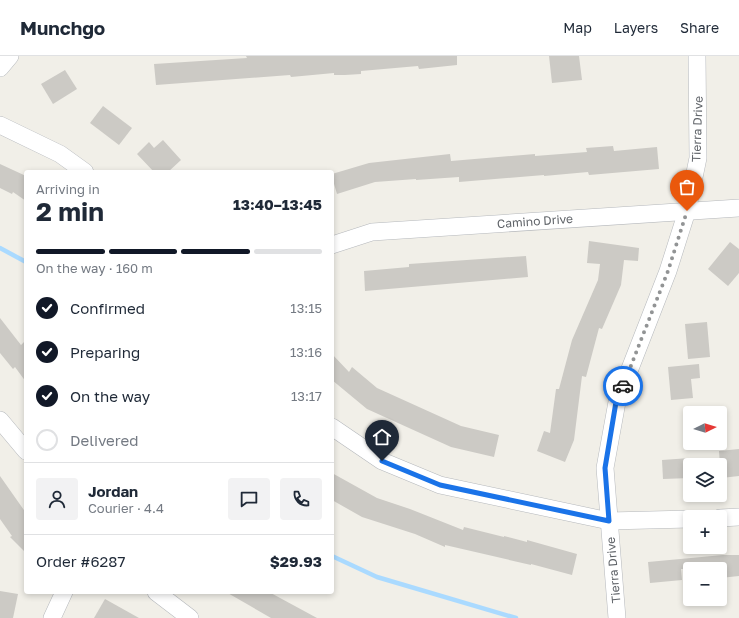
<!DOCTYPE html>
<html lang="en">
<head>
<meta charset="utf-8">
<style>
	body { margin:0; font-family:"Golos Text",sans-serif; background:#f2f2f3; color:#1f2937; height:100vh; display:flex; flex-direction:column; font-size:15px; white-space:nowrap }
	* { box-sizing:border-box; margin:0 }
	p { font-size:13px; color:#747a83 }
	.icon { flex:none; width:22px; height:22px; fill:none; stroke:currentColor; stroke-width:2; stroke-linecap:round; stroke-linejoin:round }
	.map { position:relative; flex:1; overflow:hidden }
	.side { position:absolute; left:24px; top:114px; width:310px; height:424px; display:flex; flex-direction:column; background:#fff; border-radius:4px; box-shadow:0 2px 6px #0003 }
	.side>* { flex:none }
	.needle { width:26px; rotate:85deg }
	.tools { position:absolute; left:683px; top:350px; display:grid; gap:8px }
	.tools a { display:grid; place-items:center; width:44px; height:44px; border-radius:4px; background:#fff; box-shadow:0 2px 6px #0003; font-size:20px }
	.pin { position:absolute; display:grid; place-items:center; width:34px; height:34px; color:#fff; margin:-41px -17px; border-radius:50% 50% 50% 0; rotate:-45deg; box-shadow:0 0 4px #0007 }
	.pin .icon { rotate:45deg }
	.courier { position:absolute; display:grid; place-items:center; width:40px; height:40px; margin:-20px; border:3px solid #1a73e8; border-radius:50%; background:#fff; color:#222; box-shadow:0 1px 5px #0007 }
	.overview em { font-style:normal; font-weight:700 }
	.overview div { display:flex; flex-direction:column-reverse }
	.overview { display:flex; align-items:center; justify-content:space-between; height:68px; padding:0 12px }
	h1 { font-size:26px; font-weight:700; line-height:30px }
	.bar { display:grid; grid-template-columns:repeat(4,1fr); gap:6px 4px; align-content:center; height:48px; padding:0 12px }
	.bar i { height:5px; border-radius:3px; background:#e0e1e3 }
	.bar .active { background:#111827 }
	.bar p { grid-column:span 4 }
	.line { display:flex; align-items:center; gap:10px; padding:0 12px; border-top:1px solid #e0e1e3 }
	.line div { flex:1 }
	.round { display:grid; place-items:center; flex:none; width:42px; height:42px; border-radius:4px; background:#f2f2f3 }
	ol { padding:0 12px; list-style:none }
	li { display:flex; align-items:center; gap:12px; height:44px }
	li p { margin-inline-start:auto }
	li .icon { padding:4px; border-radius:50%; background:#111827; color:#fff; stroke-width:4 }
	li:last-child { color:#747a83 }
	li i { width:22px; height:22px; border:2px solid #e0e1e3; border-radius:50% }
	header { display:flex; align-items:center; gap:24px; box-sizing:border-box; height:56px; padding:0 20px; background:#fff; border-bottom:1px solid #e0e1e3 }
	header strong { font-size:19px }
	nav { display:flex; gap:22px; margin-inline-start:auto; font-size:14px }
	.map>svg:first-child { display:block }
	.lines { fill:none; stroke-linecap:round; stroke-linejoin:round }
	.stream { stroke:#aadaff; stroke-width:4.5 }
	.building { fill:#cccac5 }
	.minor-casing { stroke:#b5b8bc; stroke-width:18 }
	.minor { stroke:#fff; stroke-width:17 }
	.done { stroke:#929495; stroke-width:4; stroke-dasharray:0 7.2 }
	.route { stroke:#1a73e8; stroke-width:5 }
	.labels { text-anchor:middle; dominant-baseline:central; stroke-width:3.5; stroke-linejoin:round; paint-order:stroke }
	.street-label { font-size:12px; fill:#5f6368; stroke:#fff }
</style>
</head>
<body>
<header>
<strong>Munchgo</strong>
<nav><a>Map</a><a>Layers</a><a>Share</a></nav>
</header>
<div class="map">
<svg width="739" height="562" viewBox="0 0 739 562">
	<rect width="100%" height="100%" fill="#f1efe8"/>
	<g class="lines">
		<!-- stream -->
		<g class="stream">
			<path d="M0,192L26,206"/>
			<path d="M332,500L377,521L516,562"/>
		</g>
	</g>
	<!-- building -->
	<g class="building">
		<path d="M246,0H457V9L419,13L418,10L361,15V18L345,19H334V17L291,21L290,19L156,29L154,8L247,2Z"/>
		<path d="M549,0H579L582,24L552,27Z"/>
		<path d="M65,14L77,33L53,48L41,28Z"/>
		<path d="M103,50L132,72L119,89L90,67Z"/>
		<path d="M163,84L181,104L168,116H154L137,98L149,86L154,92Z"/>
		<path d="M613,90L614,95L657,91L659,113L589,119L588,116L544,120V119L459,126V121L416,124V123L375,126L337,138L332,121V118L369,107L450,98L451,105L535,98V100L587,96L586,92Z"/>
		<path d="M0,108L26,120V145L13,136L12,138L0,132Z"/>
		<path d="M589,185L639,192L638,205L624,204L621,229L602,273L599,272L586,321L582,320L574,384L565,406L537,395L544,375L550,377L556,333H559L572,284L598,224L600,208L587,207Z"/>
		<path d="M730,186L739,193V217L728,230L708,213Z"/>
		<path d="M526,200L528,221L365,235L364,215L409,211V208Z"/>
		<path d="M0,262L21,289L26,284V326L15,311L13,313L0,297Z"/>
		<path d="M707,266L710,301L688,303L685,268Z"/>
		<path d="M332,298L349,316L352,311L377,332L461,370L499,379L494,401L451,391L367,353L332,324Z"/>
		<path d="M699,308L700,322L691,323L693,342L671,344L668,311Z"/>
		<path d="M739,393V420L721,422L719,395Z"/>
		<path d="M690,402V422L663,423L662,404Z"/>
		<path d="M332,417L377,442L410,453L463,474L464,471L504,481V480L527,486V484L577,498L572,519L531,508V509L445,489V491L415,478L362,461L332,444Z"/>
		<path d="M0,420L26,457V497L10,481L12,480L0,463Z"/>
		<path d="M723,499H739V520L720,522V513H681L682,524L650,527L648,506Z"/>
		<path d="M0,535L18,538L13,562H0Z"/>
		<path d="M226,536H269L317,562H271Z"/>
		<path d="M105,543L139,562H94Z"/>
	</g>
	<g class="lines">
		<!-- minor casing -->
		<g class="minor-casing">
			<g id="minor">
				<path d="M0,12L10,0"/>
				<path d="M0,69L60,98L85,116"/>
				<path d="M332,189L372,176L739,152"/>
				<path d="M0,364L26,395"/>
				<path d="M332,371L382,405L440,429L609,465L690,463"/>
				<path d="M720,462L739,461"/>
				<path d="M156,536L190,562"/>
				<path d="M52,562L64,536"/>
				<path d="M617,562L605,412L617,346L668,215L687,155L698,102L697,0"/>
			</g>
		</g>
		<!-- minor -->
		<use href="#minor" class="minor"/>
	</g>
	<g class="lines">
		<!-- done -->
		<path class="done" d="M623,330L668,215L687,155"/>
		<!-- route -->
		<path class="route" d="M382,405L440,429L609,465L605,412L616,346L623,330"/>
	</g>
	<g class="labels">
		<!-- street labels -->
		<g class="street-label">
			<text transform="translate(697 73) rotate(-88)">Tierra Drive</text>
			<text transform="translate(535 165) rotate(-4)">Camino Drive</text>
			<text transform="translate(613 514) rotate(-95)">Tierra Drive</text>
		</g>
	</g>
</svg>
<div class="tools">
<a><svg class="needle" viewBox="-14 -14 28 28"><path d="M0-13l5 13h-10z" fill="#e53935"/><path d="M0 13l5-13h-10z" fill="#747a83"/></svg></a>
<a><svg class="icon" aria-label="layers" viewBox="0 0 24 24"><path d="M12 4l9 5-9 5-9-5zM3 14l9 5 9-5"/></svg></a>
<a>+</a>
<a>−</a>
</div>
<div class="pin" style="left:687px;top:155px;background:#ea580c"><svg class="icon" aria-label="bag" viewBox="0 0 24 24"><path d="M5 8h14l-1 12H6zM9 8a3 3 0 0 1 6 0"/></svg></div>
<div class="pin" style="left:382px;top:405px;background:#1f2937"><svg class="icon" aria-label="home" viewBox="0 0 24 24"><path d="M3 11l9-7 9 7M6 9v11h12V9"/></svg></div>
<div class="courier" style="left:623px;top:330px"><svg class="icon" aria-label="car" viewBox="0 0 24 24"><path d="M5 17H2v-5l4-1 3-4h7l3 4 3 1v5h-3M9 17h6M6 11h13"/><circle cx="7" cy="17" r="2"/><circle cx="17" cy="17" r="2"/></svg></div>
<section class="side">
<div class="overview"><div><h1>2 min</h1><p>Arriving in</p></div><em>13:40–13:45</em></div>
<div class="bar"><i class="active"></i><i class="active"></i><i class="active"></i><i></i><p>On the way · 160 m</p></div>
<ol>
<li><svg class="icon" aria-label="check" viewBox="0 0 24 24"><path d="M5 12l5 5 9-10"/></svg>Confirmed<p>13:15</p></li>
<li><svg class="icon" aria-label="check" viewBox="0 0 24 24"><path d="M5 12l5 5 9-10"/></svg>Preparing<p>13:16</p></li>
<li><svg class="icon" aria-label="check" viewBox="0 0 24 24"><path d="M5 12l5 5 9-10"/></svg>On the way<p>13:17</p></li>
<li><i></i>Delivered</li>
</ol>
<div class="line" style="height:72px"><a class="round"><svg class="icon" aria-label="person" viewBox="0 0 24 24"><circle cx="12" cy="8" r="4"/><path d="M4 21q1-7 8-7t8 7"/></svg></a><div><b>Jordan</b><p>Courier · 4.4</p></div><a class="round"><svg class="icon" aria-label="chat" viewBox="0 0 24 24"><path d="M4 5h16v11H9l-5 4z"/></svg></a><a class="round"><svg class="icon" aria-label="phone" viewBox="0 0 24 24"><path d="M5 4h4l2 5-3 2q2 4 5 5l2-3 5 2v4C11 20 4 13 5 4z"/></svg></a></div>
<div class="line" style="height:52px"><div>Order #6287</div><b>$29.93</b></div>
</section>
</div>
</body>
</html>
